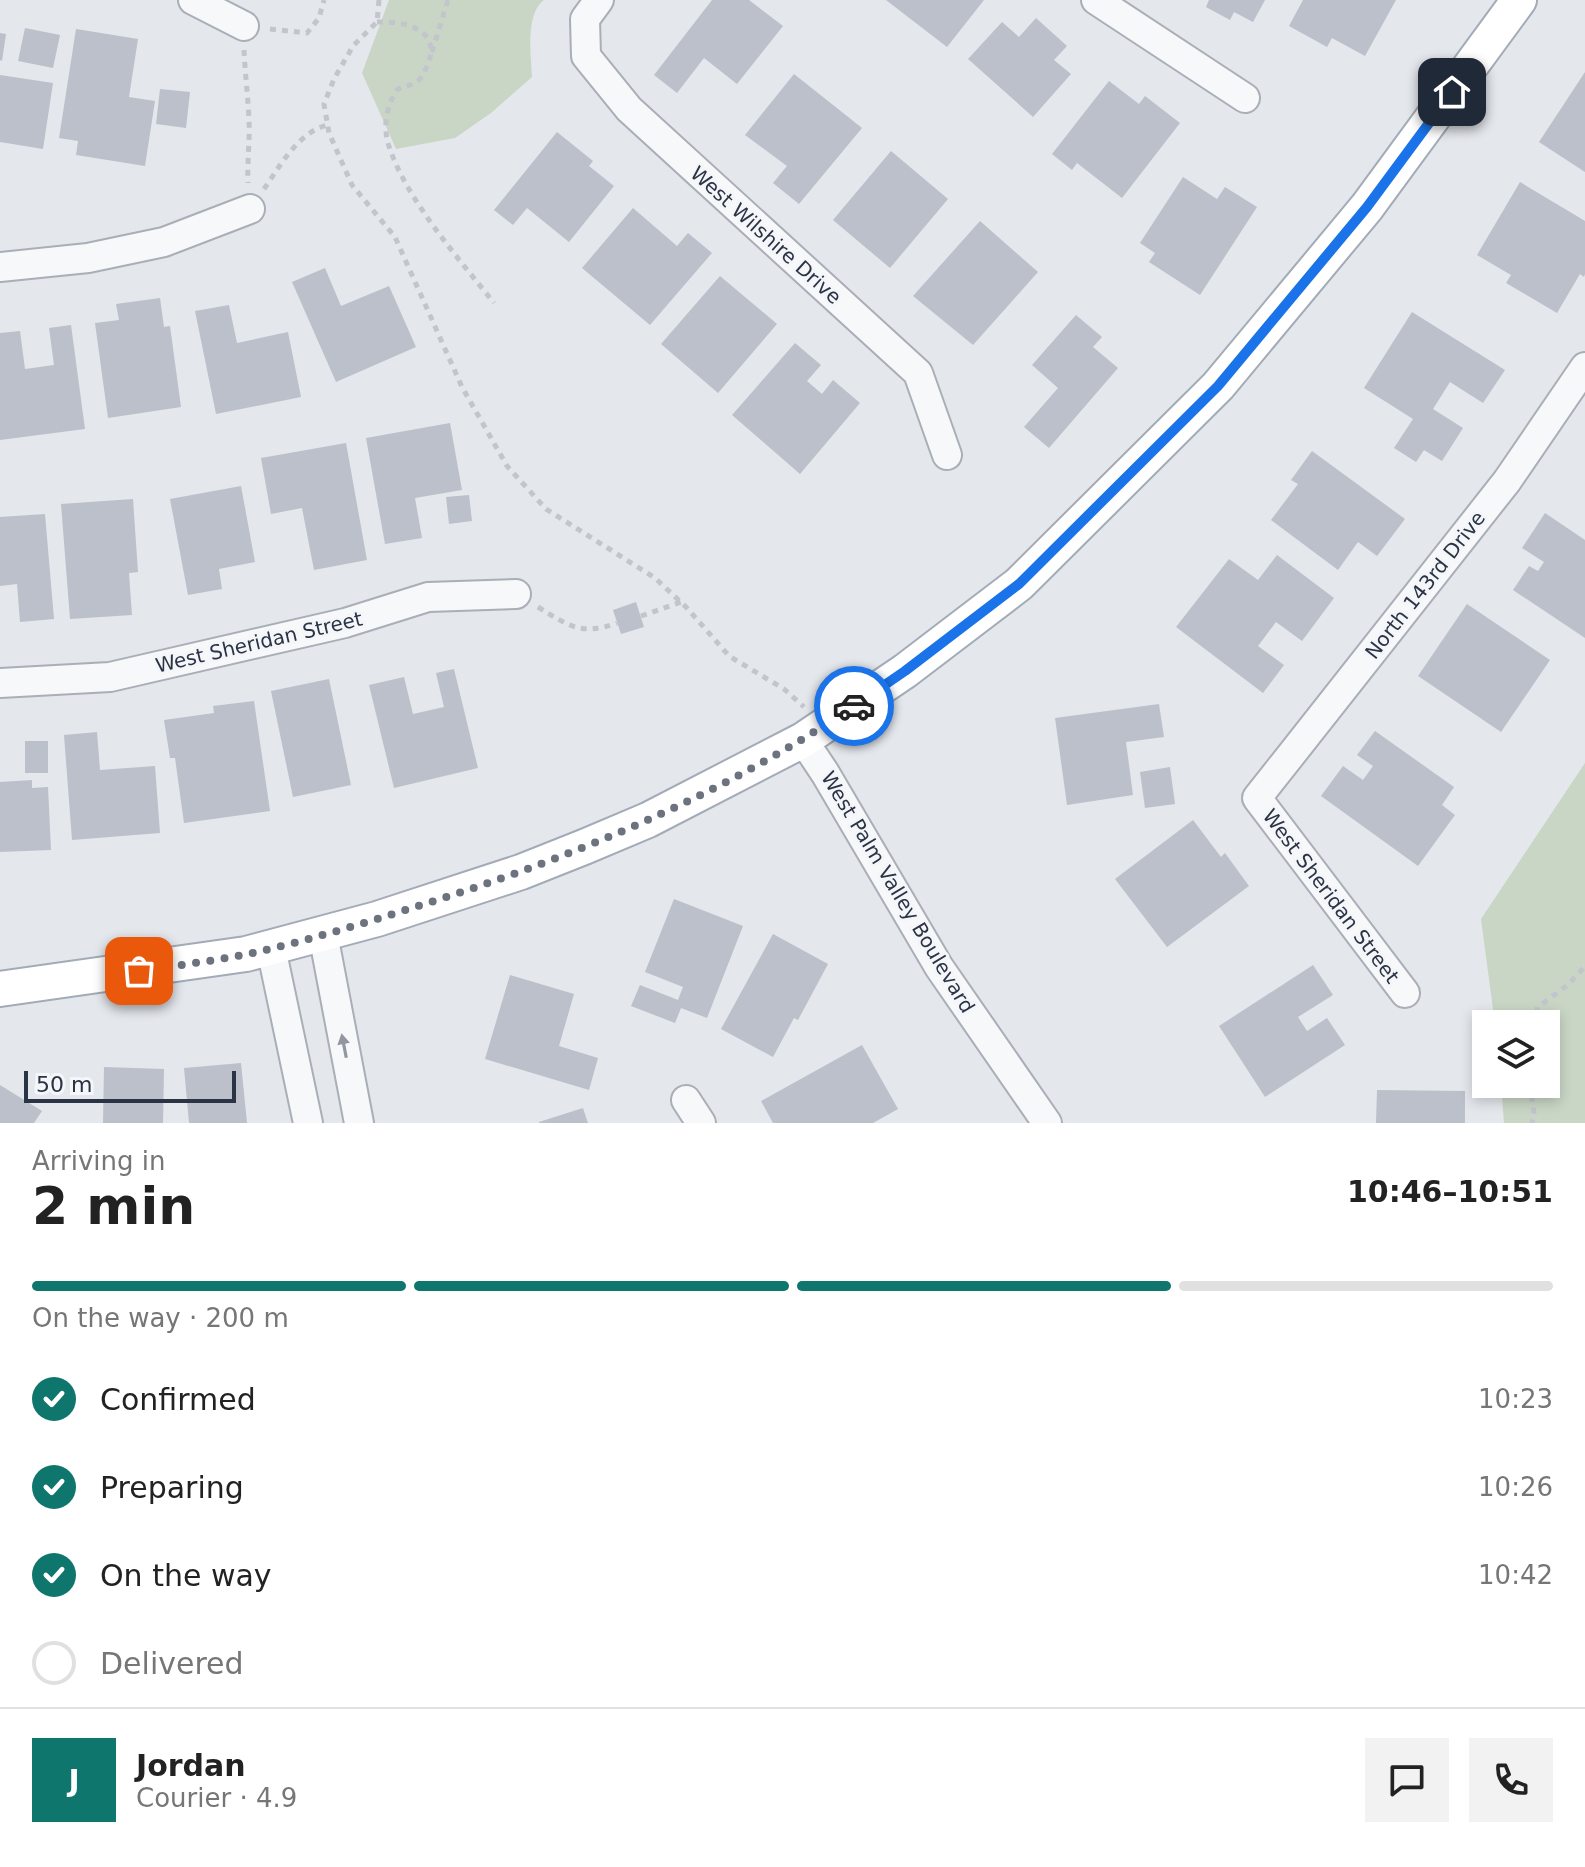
<!DOCTYPE html>
<html lang="en">
<head>
<meta charset="utf-8">
<style>
	body { margin:0; font-family:"DejaVu Sans",sans-serif; background:#f2f2f2; color:#222; height:100vh; display:flex; flex-direction:column; font-size:30px; white-space:nowrap }
	* { box-sizing:border-box; margin:0 }
	p { font-size:26px; color:#767676 }
	.icon { flex:none; width:44px; height:44px; fill:none; stroke:currentColor; stroke-width:2; stroke-linecap:round; stroke-linejoin:round }
	.map { position:relative; height:1123px; overflow:hidden }
	.details { display:flex; flex-direction:column; background:#fff; flex:1 }
	.details>* { flex:none }
	.tools { position:absolute; left:1472px; top:1010px; display:grid; gap:16px }
	.tools a { display:grid; place-items:center; width:88px; height:88px; border-radius:0px; background:#fff; box-shadow:0 4px 12px #0003; font-size:40px }
	.scale { position:absolute; left:24px; bottom:20px; width:212px; box-sizing:border-box; padding-left:8px; border:4px solid #2b3445; border-top:0; font-size:22px; line-height:28px; white-space:nowrap; color:#2b3445; -webkit-text-stroke:6px #f4f6f9; paint-order:stroke }
	.pin { position:absolute; display:grid; place-items:center; width:68px; height:68px; color:#fff; margin:-34px; border-radius:16px; box-shadow:0 4px 12px #0006 }
	.courier { position:absolute; display:grid; place-items:center; width:80px; height:80px; margin:-40px; border:6px solid #1a73e8; border-radius:50%; background:#fff; color:#222; box-shadow:0 2px 10px #0007 }
	.headline em { font-style:normal; font-weight:800 }
	.headline div { display:flex; flex-direction:column-reverse }
	.headline { display:flex; align-items:center; justify-content:space-between; height:136px; padding:0 32px }
	h1 { font-size:52px; font-weight:800; line-height:60px }
	.bar { display:grid; grid-template-columns:repeat(4,1fr); gap:12px 8px; align-content:center; height:96px; padding:0 32px }
	.bar i { height:10px; border-radius:6px; background:#e0e0e0 }
	.bar .selected { background:#0f766e }
	.bar p { grid-column:span 4 }
	.line { display:flex; align-items:center; gap:20px; padding:0 32px; border-top:2px solid #e0e0e0 }
	.line div { flex:1 }
	.round { display:grid; place-items:center; flex:none; width:84px; height:84px; border-radius:0px; background:#f2f2f2 }
	ol { padding:0 32px; list-style:none }
	li { display:flex; align-items:center; gap:24px; height:88px }
	li p { margin-inline-start:auto }
	li .icon { padding:8px; border-radius:50%; background:#0f766e; color:#fff; stroke-width:4 }
	li:last-child { color:#767676 }
	li i { width:44px; height:44px; border:4px solid #e0e0e0; border-radius:50% }
	.map>svg:first-child { display:block }
	.green { fill:#c9d6c5 }
	.building { fill:#bbc0ca }
	.lines { fill:none; stroke-linecap:round; stroke-linejoin:round }
	.minor-casing { stroke:#a9aeb7; stroke-width:32 }
	.major-casing { stroke:#a3abb8; stroke-width:38 }
	.path { stroke:#c2c5cb; stroke-width:5; stroke-dasharray:6 6; stroke-linecap:butt }
	.minor { stroke:#f7f8fa; stroke-width:28 }
	.major { stroke:#fff; stroke-width:34 }
	.oneway { fill:#9196a0 }
	.done { stroke:#6c737f; stroke-width:8; stroke-dasharray:0 14.4 }
	.route { stroke:#1a73e8; stroke-width:10 }
	.labels { text-anchor:middle; dominant-baseline:central; stroke-width:6; stroke-linejoin:round; paint-order:stroke }
	.street-label { font-size:20px; fill:#2b3445; stroke:#f4f6f9 }
</style>
</head>
<body>
<div class="map">
<svg width="1585" height="1123" viewBox="0 0 1585 1123">
	<rect width="100%" height="100%" fill="#e4e7ec"/>
	<!-- green -->
	<g class="green">
		<path d="M389,0H544C525,14 531,56 532,77L491,113L455,138L396,149L362,73Z"/>
		<path d="M1585,763V1123H1504L1501,1084H1546V1024H1495L1481,919Z"/>
	</g>
	<!-- building -->
	<g class="building">
		<path d="M712,0H749L783,26L737,84L704,58L677,93L654,75Z"/>
		<path d="M886,0H984L947,47Z"/>
		<path d="M1209,0H1265L1253,22L1234,12L1230,20L1206,7Z"/>
		<path d="M1303,0H1396L1365,56L1332,38L1327,47L1289,26Z"/>
		<path d="M1036,18L1067,46L1054,60L1071,74L1033,117L968,59L1002,22L1019,37Z"/>
		<path d="M25,28L60,35L53,68L18,61Z"/>
		<path d="M76,29L138,39L129,97L155,101L145,166L76,155L78,141L59,138Z"/>
		<path d="M0,33L6,34L2,61L0,60Z"/>
		<path d="M1585,72V172L1539,142Z"/>
		<path d="M794,74L862,128L799,204L773,183L787,166L745,135Z"/>
		<path d="M0,75L53,83L43,149L0,142Z"/>
		<path d="M1109,81L1139,104L1145,96L1180,123L1122,198L1077,163L1072,170L1052,154Z"/>
		<path d="M160,89L190,92L186,128L156,124Z"/>
		<path d="M557,132L593,161L589,166L614,186L569,242L527,208L513,225L494,210Z"/>
		<path d="M891,151L948,199L890,268L833,220Z"/>
		<path d="M1183,177L1217,199L1225,187L1257,207L1200,295L1149,262L1155,253L1140,243Z"/>
		<path d="M1520,182L1585,221V274L1584,277L1580,274L1557,313L1506,283L1511,275L1477,255Z"/>
		<path d="M633,208L677,246L688,233L712,253L650,325L582,268Z"/>
		<path d="M980,221L1038,272L973,345L913,296Z"/>
		<path d="M325,268L341,306L389,286L416,347L336,382L292,282Z"/>
		<path d="M720,276L777,324L718,393L661,344Z"/>
		<path d="M160,298L164,327L170,326L181,407L108,418L95,323L119,320L116,304Z"/>
		<path d="M229,305L237,343L288,332L301,397L216,414L195,311Z"/>
		<path d="M1412,312L1505,370L1483,403L1450,382L1433,409L1463,428L1442,461L1424,450L1416,462L1394,448L1413,419L1364,388Z"/>
		<path d="M1076,315L1102,337L1093,347L1118,368L1049,448L1024,427L1058,388L1032,365Z"/>
		<path d="M71,325L85,429L0,440V333L20,331L25,369L54,365L49,328Z"/>
		<path d="M795,343L821,365L807,381L822,394L833,380L860,403L800,474L732,415Z"/>
		<path d="M450,423L462,490L415,498L422,538L385,544L366,438Z"/>
		<path d="M346,443L367,560L314,570L302,508L271,514L261,458Z"/>
		<path d="M1312,451L1405,519L1377,556L1358,542L1338,570L1271,520L1298,484L1291,480Z"/>
		<path d="M241,486L255,562L219,569L222,589L188,595L170,499Z"/>
		<path d="M469,495L472,521L449,524L446,497Z"/>
		<path d="M133,499L138,572L129,573L132,615L70,619L61,504Z"/>
		<path d="M1545,513L1585,540V638L1513,590L1529,566L1538,571L1544,562L1522,548Z"/>
		<path d="M45,514L54,619L20,622L17,584L0,586V517Z"/>
		<path d="M1277,555L1334,598L1302,641L1276,622L1258,646L1284,665L1263,693L1176,627L1229,559L1258,580Z"/>
		<path d="M636,602L644,627L621,634L613,610Z"/>
		<path d="M1467,604L1550,660L1501,732L1418,676Z"/>
		<path d="M454,669L478,768L394,788L369,685L404,677L413,714L444,707L436,673Z"/>
		<path d="M329,679L351,785L293,797L271,691Z"/>
		<path d="M254,701L270,811L184,823L175,758H170L164,720L214,713L213,706Z"/>
		<path d="M1159,704L1164,737L1126,742L1133,795L1067,805L1055,718Z"/>
		<path d="M1375,731L1454,787L1442,805L1455,815L1418,866L1321,796L1343,766L1363,780L1373,766L1357,755Z"/>
		<path d="M97,732L100,770L155,766L160,833L72,840L64,735Z"/>
		<rect x="25" y="741" width="23" height="32"/>
		<path d="M1170,767L1175,804L1145,808L1140,772Z"/>
		<path d="M32,780V788L48,787L51,850L0,852V782Z"/>
		<path d="M1193,820L1221,857L1225,853L1249,886L1167,947L1115,879Z"/>
		<path d="M674,899L743,926L707,1018L681,1008L675,1023L631,1006L640,985L678,1000L683,987L645,972Z"/>
		<path d="M773,934L828,964L798,1020L794,1018L773,1057L721,1029Z"/>
		<path d="M1313,965L1333,995L1298,1017L1307,1031L1327,1018L1345,1045L1265,1097L1219,1026Z"/>
		<path d="M510,975L574,994L559,1046L598,1058L589,1090L485,1059Z"/>
		<path d="M862,1045L898,1109L873,1123H773L761,1101Z"/>
		<path d="M241,1063L247,1123H189L184,1068Z"/>
		<path d="M104,1067L164,1069L163,1123H103Z"/>
		<path d="M0,1085L42,1111L34,1123H0Z"/>
		<path d="M1377,1090L1465,1091V1123H1376Z"/>
		<path d="M583,1108L588,1123H539V1122Z"/>
	</g>
	<g class="lines">
		<!-- minor casing -->
		<g class="minor-casing">
			<g id="minor">
				<path d="M193,0L244,26"/>
				<path d="M599,0L585,19L586,56L629,109L918,373L947,455"/>
				<path d="M1096,0L1245,98"/>
				<path d="M0,267L88,258L164,242L250,209"/>
				<path d="M0,683L110,677L345,623L428,597L516,594"/>
				<path d="M803,740L825,773L939,967L1047,1123"/>
				<path d="M323,934L359,1123"/>
				<path d="M271,948L308,1123"/>
				<path d="M1405,993L1257,798L1507,481L1585,367"/>
				<path d="M686,1100L701,1123"/>
			</g>
		</g>
		<!-- major casing -->
		<g class="major-casing">
			<path id="major" d="M0,989L246,954L377,919L521,872L584,847L648,820L803,740L905,671L1019,584L1218,386L1367,207L1519,0"/>
		</g>
		<!-- path -->
		<g class="path">
			<path d="M379,0L377,22L353,46L334,79L324,104L329,133L352,185L395,237L462,387L507,466L546,509L655,578L687,608L729,656L784,689L804,707"/>
			<path d="M377,22C400,21 440,27 429,61C426,69 423,78 415,83C409,86 403,86 397,90C387,105 383,125 388,143C404,197 459,259 494,303"/>
			<path d="M270,29L307,33L319,18L324,0"/>
			<path d="M244,50C245,73 248,96 249,120C250,141 247,162 248,183"/>
			<path d="M432,52L448,0"/>
			<path d="M264,189C280,166 299,131 328,125"/>
			<path d="M538,607C569,626 581,636 617,623"/>
			<path d="M641,616L681,602"/>
			<path d="M1531,1024L1538,1007L1569,984L1585,966"/>
			<path d="M1530,1084L1534,1113L1532,1123"/>
		</g>
		<!-- minor -->
		<use href="#minor" class="minor"/>
		<!-- major -->
		<use href="#major" class="major"/>
	</g>
	<!-- one-way arrows -->
	<defs><path id="oneway-solid" d="M-6-.8H1V-3.2L6.5 0L1 3.2V.8H-6Z" transform="scale(2)"/></defs>
	<use class="oneway" href="#oneway-solid" transform="translate(344 1046) rotate(-101)"/>
	<g class="lines">
		<!-- done -->
		<path class="done" d="M139,971C175,966 212,961 248,954C303,942 358,925 412,908C566,860 720,797 854,706"/>
		<!-- route -->
		<path class="route" d="M854,706L905,671L1019,584L1218,386L1367,207L1452,92"/>
	</g>
	<g class="labels">
		<!-- street labels -->
		<g class="street-label">
			<text transform="translate(766 235) rotate(42)">West Wilshire Drive</text>
			<text transform="translate(1425 585) rotate(-52)">North 143rd Drive</text>
			<text transform="translate(259 642) rotate(-13)">West Sheridan Street</text>
			<text transform="translate(898 892) rotate(59)">West Palm Valley Boulevard</text>
			<text transform="translate(1331 896) rotate(53)">West Sheridan Street</text>
		</g>
	</g>
</svg>
<div class="tools">
<a><svg class="icon" aria-label="layers" viewBox="0 0 24 24"><path d="M12 4l9 5-9 5-9-5zM3 14l9 5 9-5"/></svg></a>
</div>
<div class="scale">50 m</div>
<div class="pin" style="left:139px;top:971px;background:#ea580c"><svg class="icon" aria-label="bag" viewBox="0 0 24 24"><path d="M5 8h14l-1 12H6zM9 8a3 3 0 0 1 6 0"/></svg></div>
<div class="pin" style="left:1452px;top:92px;background:#1f2937"><svg class="icon" aria-label="home" viewBox="0 0 24 24"><path d="M3 11l9-7 9 7M6 9v11h12V9"/></svg></div>
<div class="courier" style="left:854px;top:706px"><svg class="icon" aria-label="car" viewBox="0 0 24 24"><path d="M5 17H2v-5l4-1 3-4h7l3 4 3 1v5h-3M9 17h6M6 11h13"/><circle cx="7" cy="17" r="2"/><circle cx="17" cy="17" r="2"/></svg></div>
</div>
<section class="details">
<div class="headline"><div><h1>2 min</h1><p>Arriving in</p></div><em>10:46–10:51</em></div>
<div class="bar"><i class="selected"></i><i class="selected"></i><i class="selected"></i><i></i><p>On the way · 200 m</p></div>
<ol>
<li><svg class="icon" aria-label="check" viewBox="0 0 24 24"><path d="M5 12l5 5 9-10"/></svg>Confirmed<p>10:23</p></li>
<li><svg class="icon" aria-label="check" viewBox="0 0 24 24"><path d="M5 12l5 5 9-10"/></svg>Preparing<p>10:26</p></li>
<li><svg class="icon" aria-label="check" viewBox="0 0 24 24"><path d="M5 12l5 5 9-10"/></svg>On the way<p>10:42</p></li>
<li><i></i>Delivered</li>
</ol>
<div class="line" style="height:144px"><b class="round" style="background:#0f766e;color:#fff">J</b><div><b>Jordan</b><p>Courier · 4.9</p></div><a class="round"><svg class="icon" aria-label="chat" viewBox="0 0 24 24"><path d="M4 5h16v11H9l-5 4z"/></svg></a><a class="round"><svg class="icon" aria-label="phone" viewBox="0 0 24 24"><path d="M5 4h4l2 5-3 2q2 4 5 5l2-3 5 2v4C11 20 4 13 5 4z"/></svg></a></div>
</section>
</body>
</html>
